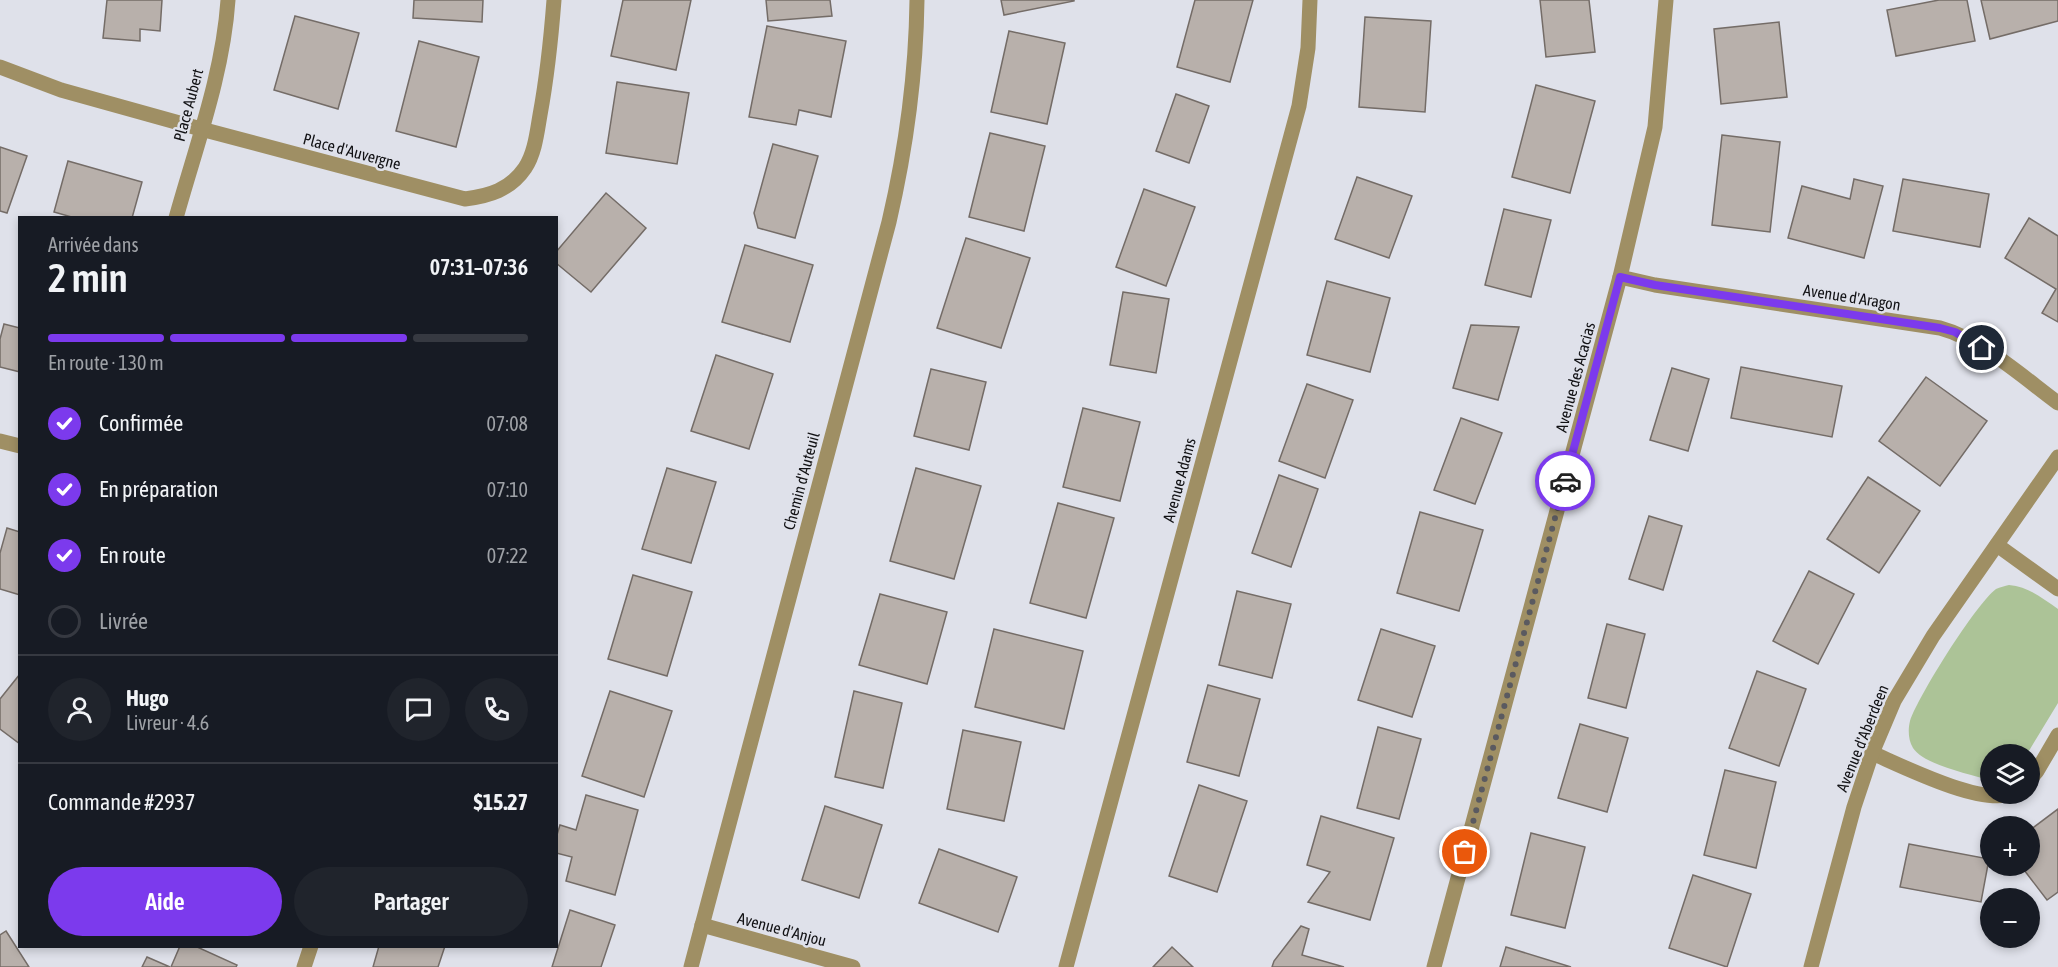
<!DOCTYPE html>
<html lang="fr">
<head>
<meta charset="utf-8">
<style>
	body { margin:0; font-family:"Asap Condensed",sans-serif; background:#20242c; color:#f1f3f6; height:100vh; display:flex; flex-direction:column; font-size:22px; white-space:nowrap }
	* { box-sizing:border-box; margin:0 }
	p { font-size:20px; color:#9ea1a6 }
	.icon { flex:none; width:33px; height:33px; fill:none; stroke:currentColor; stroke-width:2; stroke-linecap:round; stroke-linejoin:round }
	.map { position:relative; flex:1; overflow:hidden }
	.sheet { position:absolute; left:18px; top:216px; width:540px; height:732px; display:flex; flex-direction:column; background:#171b24; border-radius:0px; box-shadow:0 3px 9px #0003 }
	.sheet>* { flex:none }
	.fabs { position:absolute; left:1980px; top:744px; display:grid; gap:12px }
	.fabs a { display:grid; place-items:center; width:60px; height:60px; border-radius:50%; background:#171b24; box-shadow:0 3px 9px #0003; font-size:30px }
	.pin { position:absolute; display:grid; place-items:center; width:51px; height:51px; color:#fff; margin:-26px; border:3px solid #fff; border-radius:50%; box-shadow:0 2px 6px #0007 }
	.courier { position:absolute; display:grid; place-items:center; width:60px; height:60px; margin:-30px; border:4px solid #7c3aed; border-radius:50%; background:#fff; color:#222; box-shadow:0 2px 8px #0007 }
	.head em { font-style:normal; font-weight:600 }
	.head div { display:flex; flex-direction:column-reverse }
	.head { display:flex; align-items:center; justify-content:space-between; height:102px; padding:0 30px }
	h1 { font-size:39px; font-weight:600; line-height:45px }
	.bar { display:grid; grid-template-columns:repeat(4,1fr); gap:9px 6px; align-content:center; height:72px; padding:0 30px }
	.bar i { height:8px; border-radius:4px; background:#363941 }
	.bar .active { background:#7c3aed }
	.bar p { grid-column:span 4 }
	.line { display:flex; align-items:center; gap:15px; padding:0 30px; border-top:2px solid #363941 }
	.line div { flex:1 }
	.round { display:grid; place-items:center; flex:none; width:63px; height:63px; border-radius:32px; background:#20242c }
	ol { padding:0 30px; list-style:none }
	li { display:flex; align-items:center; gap:18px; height:66px }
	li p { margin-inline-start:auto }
	li .icon { padding:6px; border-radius:50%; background:#7c3aed; color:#fff; stroke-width:4 }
	li:last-child { color:#9ea1a6 }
	li i { width:33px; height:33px; border:3px solid #363941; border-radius:50% }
	.button { display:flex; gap:12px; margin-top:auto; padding:12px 30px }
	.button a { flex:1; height:69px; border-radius:36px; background:#7c3aed; color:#fff; font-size:24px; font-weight:600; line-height:69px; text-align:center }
	.button a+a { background:#20242c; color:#f1f3f6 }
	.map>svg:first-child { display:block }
	.green { fill:#acc397 }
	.building { fill:#b8b0ab; stroke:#746c67; stroke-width:1.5 }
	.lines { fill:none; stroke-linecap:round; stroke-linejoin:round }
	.minor { stroke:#9f8f64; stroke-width:15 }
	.done { stroke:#5a5a60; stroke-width:6; stroke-dasharray:0 10.8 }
	.route { stroke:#7c3aed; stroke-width:8 }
	.labels { text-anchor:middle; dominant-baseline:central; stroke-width:5; stroke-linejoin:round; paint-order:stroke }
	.street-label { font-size:16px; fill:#121215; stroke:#dfe1ea }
</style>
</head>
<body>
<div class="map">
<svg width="2058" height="967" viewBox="0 0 2058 967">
	<rect width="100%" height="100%" fill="#dfe1ea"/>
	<!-- green -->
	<path class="green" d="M2009,585C2029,587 2042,598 2058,609V703L2027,754H1990V780H1989C1970,774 1924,765 1913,748C1908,740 1908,729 1910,721C1919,695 1975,605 1996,589C2000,587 2005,586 2009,585Z"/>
	<!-- building -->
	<g class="building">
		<path d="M107,0H162L160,31L140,29V41L103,38Z"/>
		<path d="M414,0H483L482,22L413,18Z"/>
		<path d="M623,0H691L676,70L611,56Z"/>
		<path d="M766,0H830L832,16L768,21Z"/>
		<path d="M1001,0H1074V1L1004,15Z"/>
		<path d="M1195,0H1253L1230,82L1177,67Z"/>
		<path d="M1540,0H1589L1595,52L1546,57Z"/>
		<path d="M1939,0H1967L1975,41L1896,56L1887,10Z"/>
		<path d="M1981,0H2058V21L1990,39Z"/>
		<path d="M295,16L359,33L338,109L274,90Z"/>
		<path d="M1365,17L1431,21L1425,112L1359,107Z"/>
		<path d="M1779,22L1787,97L1721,104L1714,29Z"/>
		<path d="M767,26L846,41L831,117L799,110L796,125L749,117Z"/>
		<path d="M1009,31L1065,43L1047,124L991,112Z"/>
		<path d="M419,41L479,57L456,147L396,131Z"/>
		<path d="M617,82L689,93L677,164L606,153Z"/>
		<path d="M1536,85L1595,101L1570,193L1512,177Z"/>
		<path d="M1176,94L1209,106L1189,163L1156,151Z"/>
		<path d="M990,133L1045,146L1024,231L969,217Z"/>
		<path d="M1722,135L1780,142L1770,232L1712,225Z"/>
		<path d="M773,144L818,156L795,238L758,228L754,213Z"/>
		<path d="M0,147L27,156L7,213L0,211Z"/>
		<path d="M68,161L142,182L132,218H75L54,212Z"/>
		<path d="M1357,177L1412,196L1389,258L1335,239Z"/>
		<path d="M1854,179L1883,186L1864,258L1788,238L1802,186L1850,199Z"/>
		<path d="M1903,179L1989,194L1980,247L1893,231Z"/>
		<path d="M1144,189L1195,207L1166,286L1116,267Z"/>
		<path d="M606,193L646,228L591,292L556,263V252Z"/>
		<path d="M1504,209L1551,220L1531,297L1485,285Z"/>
		<path d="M2029,218L2058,236V322L2042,313L2056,289L2005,258Z"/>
		<path d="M966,238L1030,258L1001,348L937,328Z"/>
		<path d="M745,245L813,265L790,342L722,322Z"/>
		<path d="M1327,281L1390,298L1370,372L1307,355Z"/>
		<path d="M1123,292L1169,299L1156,373L1110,365Z"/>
		<path d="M4,324L20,328V372L0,367V339Z"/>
		<path d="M1471,325L1519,327L1498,400L1453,388Z"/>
		<path d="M716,355L773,374L749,449L691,431Z"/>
		<path d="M1741,367L1842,386L1832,437L1731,418Z"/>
		<path d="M1672,368L1709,379L1688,451L1650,440Z"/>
		<path d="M931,369L986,382L969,450L914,436Z"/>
		<path d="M1926,377L1987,421L1940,486L1879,441Z"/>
		<path d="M1307,384L1353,400L1325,478L1279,461Z"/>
		<path d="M1083,408L1140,422L1120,501L1063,487Z"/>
		<path d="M1461,418L1502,433L1475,504L1434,490Z"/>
		<path d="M667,468L716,482L691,563L642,549Z"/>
		<path d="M916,468L981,486L954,579L890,561Z"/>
		<path d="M1279,475L1318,489L1291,567L1252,553Z"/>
		<path d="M1868,477L1920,511L1879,573L1827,539Z"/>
		<path d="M1058,503L1114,518L1086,618L1030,603Z"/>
		<path d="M1420,512L1483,530L1459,611L1397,593Z"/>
		<path d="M1649,516L1682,526L1663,590L1629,579Z"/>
		<path d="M7,528L20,532V595L0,589V553Z"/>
		<path d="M1809,571L1854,594L1818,664L1773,641Z"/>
		<path d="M633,575L692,592L667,676L608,659Z"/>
		<path d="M1237,591L1291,604L1272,678L1219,665Z"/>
		<path d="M880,594L947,612L927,684L859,665Z"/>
		<path d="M1607,624L1645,634L1626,708L1588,698Z"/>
		<path d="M994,629L1083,651L1064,729L975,707Z"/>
		<path d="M1381,629L1435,646L1412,717L1358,700Z"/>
		<path d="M1757,671L1806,689L1779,766L1729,748Z"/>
		<path d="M20,674V744L0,729V699Z"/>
		<path d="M1208,685L1260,699L1239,776L1187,762Z"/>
		<path d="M610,691L672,711L644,797L582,776Z"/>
		<path d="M854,691L902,703L883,788L835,777Z"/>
		<path d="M1580,724L1628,738L1607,812L1558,798Z"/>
		<path d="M1378,727L1421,739L1399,819L1357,808Z"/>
		<path d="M963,730L1021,742L1004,821L947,809Z"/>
		<path d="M1725,770L1776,782L1756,868L1704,855Z"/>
		<path d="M1199,785L1247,801L1217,892L1169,876Z"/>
		<path d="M586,795L638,810L615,895L566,881L572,857L556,853V838L560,825L576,830Z"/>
		<path d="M825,806L882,825L859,898L802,880Z"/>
		<path d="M2058,809V892L2047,900L2021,866H2030V830Z"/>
		<path d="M1321,816L1394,838L1370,920L1308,902L1330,872L1307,865Z"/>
		<path d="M1531,833L1585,847L1565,928L1511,915Z"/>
		<path d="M1909,844L1989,859L1981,902L1900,887Z"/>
		<path d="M939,849L1017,877L998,932L919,903Z"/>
		<path d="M1693,875L1751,894L1727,967L1669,948Z"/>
		<path d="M570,910L615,925L601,967H552Z"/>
		<path d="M1301,926L1309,929L1302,955L1344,967H1272L1274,961Z"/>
		<path d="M6,931L29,967H0V935Z"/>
		<path d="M180,946H195L237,965L236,967H171Z"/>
		<path d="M379,946H445L438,967H373Z"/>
		<path d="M1172,947L1193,967H1153Z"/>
		<path d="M1506,947L1571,967H1500Z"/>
		<path d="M147,957L170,967H142Z"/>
	</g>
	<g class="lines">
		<!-- minor -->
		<g class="minor">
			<path d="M0,67L61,90L201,129L465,199C489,196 510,190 525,168C535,153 537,132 540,115C547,77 551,39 554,0"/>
			<path d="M176,218C196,146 223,74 228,0"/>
			<path d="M1620,277L1655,285L1940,328C1981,339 2024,378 2058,403"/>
			<path d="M0,441L20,446"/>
			<path d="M1997,545L2058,589"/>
			<path d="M1872,753C1902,766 1980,805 2010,794"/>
			<path d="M2030,779L2037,771L2058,735"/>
			<path d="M702,925L853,967"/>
			<path d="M304,967L311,946"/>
			<path d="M691,967L889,222C906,149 916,76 917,0"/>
			<path d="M1066,967L1299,106L1308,48L1310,0"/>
			<path d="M1434,967L1620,277L1655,127L1666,0"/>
			<path d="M1811,967L1854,807L1872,753L1894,701L1933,636L2058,457"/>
		</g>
	</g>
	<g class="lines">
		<!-- done -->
		<path class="done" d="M1465,852L1565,481"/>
		<!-- route -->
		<path class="route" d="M1565,481L1620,277L1655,285L1940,328L1955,332L1982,348"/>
	</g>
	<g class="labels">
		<!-- street labels -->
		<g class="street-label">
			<text transform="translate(188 105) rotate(-75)">Place Aubert</text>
			<text transform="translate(352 151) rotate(15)">Place d'Auvergne</text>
			<text transform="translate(1852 297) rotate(9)">Avenue d'Aragon</text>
			<text transform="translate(1575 377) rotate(-75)">Avenue des Acacias</text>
			<text transform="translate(1179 480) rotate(-75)">Avenue Adams</text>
			<text transform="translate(801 481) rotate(-75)">Chemin d'Auteuil</text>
			<text transform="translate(1862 738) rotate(-68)">Avenue d'Aberdeen</text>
			<text transform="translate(782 929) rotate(15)">Avenue d'Anjou</text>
		</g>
	</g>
</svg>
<div class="fabs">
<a><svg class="icon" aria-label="layers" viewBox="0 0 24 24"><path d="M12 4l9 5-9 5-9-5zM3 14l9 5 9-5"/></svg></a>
<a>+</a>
<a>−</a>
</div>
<div class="pin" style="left:1465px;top:852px;background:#ea580c"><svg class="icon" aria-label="bag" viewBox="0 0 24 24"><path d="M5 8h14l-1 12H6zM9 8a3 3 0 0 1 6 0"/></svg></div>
<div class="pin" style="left:1982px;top:348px;background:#1f2937"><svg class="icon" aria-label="home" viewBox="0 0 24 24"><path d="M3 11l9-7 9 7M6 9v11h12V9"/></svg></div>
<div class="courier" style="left:1565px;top:481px"><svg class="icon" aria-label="car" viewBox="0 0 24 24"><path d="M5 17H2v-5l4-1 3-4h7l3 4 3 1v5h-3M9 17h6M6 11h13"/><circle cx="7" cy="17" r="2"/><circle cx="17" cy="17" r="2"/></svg></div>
<section class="sheet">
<div class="head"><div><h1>2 min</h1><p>Arrivée dans</p></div><em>07:31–07:36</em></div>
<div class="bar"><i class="active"></i><i class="active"></i><i class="active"></i><i></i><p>En route · 130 m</p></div>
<ol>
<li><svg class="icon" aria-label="check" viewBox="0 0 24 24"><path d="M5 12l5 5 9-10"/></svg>Confirmée<p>07:08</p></li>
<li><svg class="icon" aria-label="check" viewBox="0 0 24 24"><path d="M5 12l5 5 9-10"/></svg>En préparation<p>07:10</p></li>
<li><svg class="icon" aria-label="check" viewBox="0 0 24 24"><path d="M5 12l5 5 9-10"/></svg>En route<p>07:22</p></li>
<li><i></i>Livrée</li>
</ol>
<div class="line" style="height:108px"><a class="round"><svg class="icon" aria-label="person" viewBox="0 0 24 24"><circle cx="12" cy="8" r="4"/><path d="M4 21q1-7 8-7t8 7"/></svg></a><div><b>Hugo</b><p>Livreur · 4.6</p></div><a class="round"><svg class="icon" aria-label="chat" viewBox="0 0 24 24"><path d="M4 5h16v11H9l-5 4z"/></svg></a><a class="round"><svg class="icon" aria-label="phone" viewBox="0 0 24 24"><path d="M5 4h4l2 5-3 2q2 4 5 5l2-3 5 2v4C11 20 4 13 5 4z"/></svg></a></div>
<div class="line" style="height:78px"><div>Commande #2937</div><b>$15.27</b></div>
<div class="button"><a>Aide</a><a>Partager</a></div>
</section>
</div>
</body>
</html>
